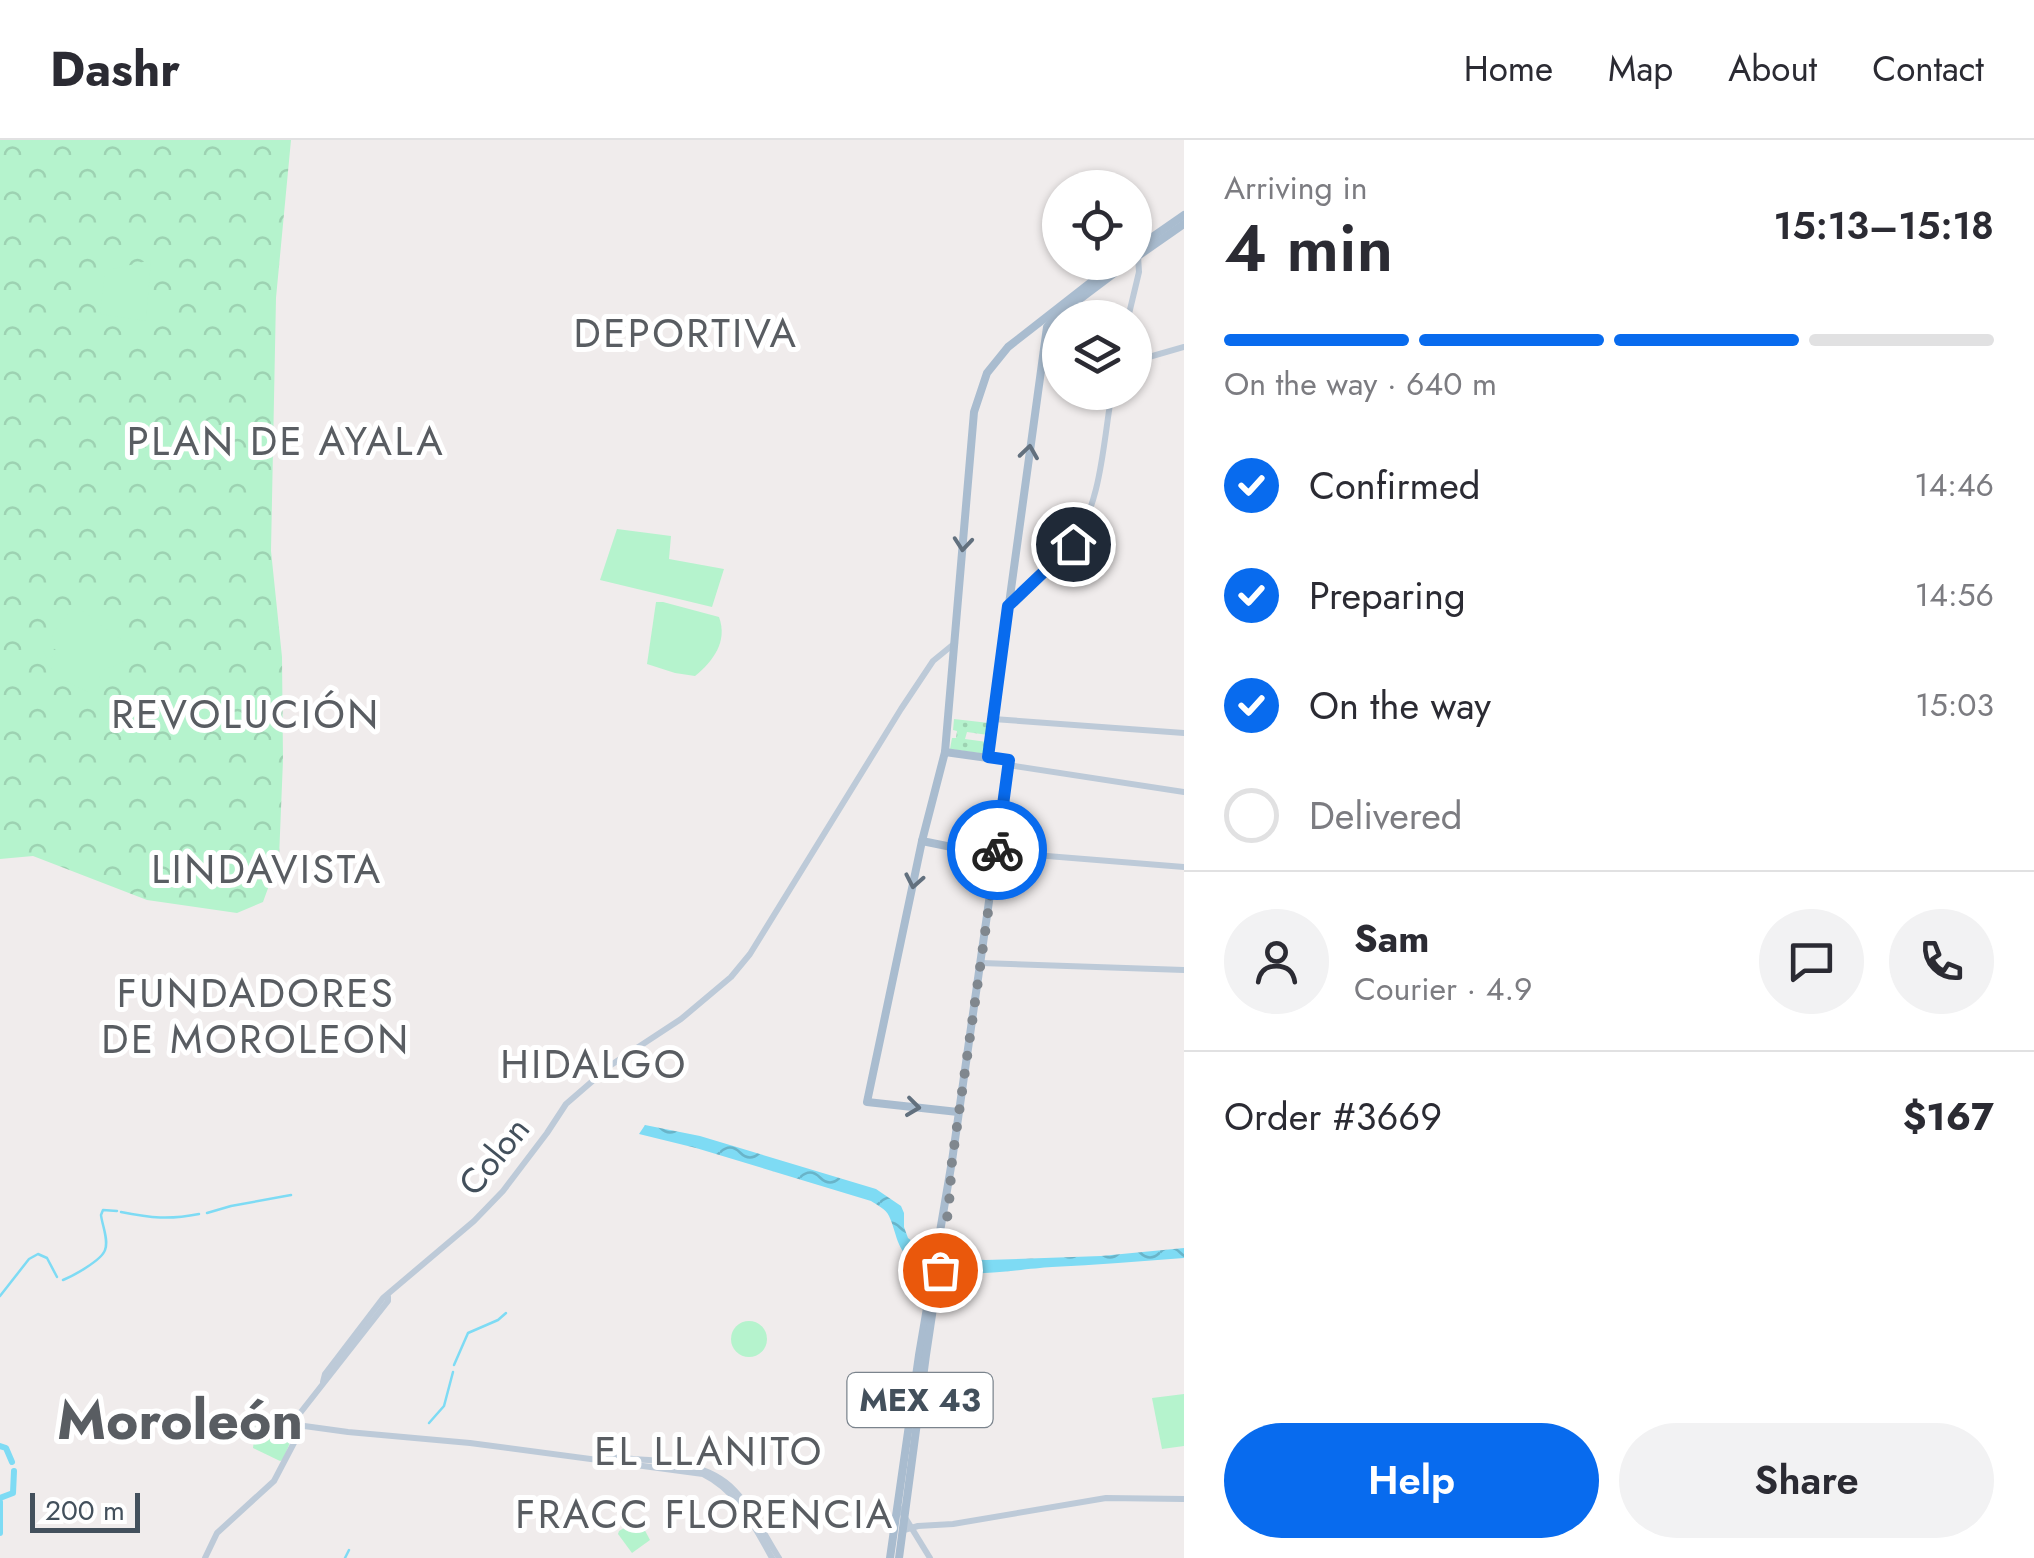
<!DOCTYPE html>
<html lang="en">
<head>
<meta charset="utf-8">
<style>
	body { margin:0; font-family:Jost,sans-serif; background:#f2f2f3; color:#2b2b33; height:100vh; display:flex; flex-direction:column; font-size:38px; white-space:nowrap }
	* { box-sizing:border-box; margin:0 }
	p { font-size:32px; color:#7c7c81 }
	.icon { flex:none; width:55px; height:55px; fill:none; stroke:currentColor; stroke-width:2; stroke-linecap:round; stroke-linejoin:round }
	.map { position:relative; flex:1; overflow:hidden }
	.side { display:flex; flex-direction:column; background:#fff; width:850px }
	.side>* { flex:none }
	.fabs { position:absolute; left:1042px; top:30px; display:grid; gap:20px }
	.fabs a { display:grid; place-items:center; width:110px; height:110px; border-radius:50%; background:#fff; box-shadow:0 2px 8px #0004; font-size:50px }
	.scale { position:absolute; left:30px; bottom:25px; width:110px; box-sizing:border-box; padding-left:10px; border:5px solid #43505c; border-top:0; font-size:28px; line-height:35px; white-space:nowrap; color:#43505c; -webkit-text-stroke:8px #fff; paint-order:stroke }
	.pin { position:absolute; display:grid; place-items:center; width:85px; height:85px; color:#fff; margin:-42px; border:5px solid #fff; border-radius:50%; box-shadow:0 2px 10px #0007 }
	.courier { position:absolute; display:grid; place-items:center; width:100px; height:100px; margin:-50px; border:8px solid #086bee; border-radius:50%; background:#fff; color:#222; box-shadow:0 2px 12px #0007 }
	.summary em { font-style:normal; font-weight:600 }
	.summary div { display:flex; flex-direction:column-reverse }
	.summary { display:flex; align-items:center; justify-content:space-between; height:170px; padding:0 40px }
	h1 { font-size:65px; font-weight:600; line-height:75px }
	.bar { display:grid; grid-template-columns:repeat(4,1fr); gap:15px 10px; align-content:center; height:120px; padding:0 40px }
	.bar i { height:12px; border-radius:8px; background:#e1e1e2 }
	.bar .active { background:#086bee }
	.bar p { grid-column:span 4 }
	.line { display:flex; align-items:center; gap:25px; padding:0 40px; border-top:2px solid #e1e1e2 }
	.line div { flex:1 }
	.round { display:grid; place-items:center; flex:none; width:105px; height:105px; border-radius:52px; background:#f2f2f3 }
	ol { padding:0 40px; list-style:none }
	li { display:flex; align-items:center; gap:30px; height:110px }
	li p { margin-inline-start:auto }
	li .icon { padding:10px; border-radius:50%; background:#086bee; color:#fff; stroke-width:4 }
	li:last-child { color:#7c7c81 }
	li i { width:55px; height:55px; border:5px solid #e1e1e2; border-radius:50% }
	.primary-button { display:flex; gap:20px; margin-top:auto; padding:20px 40px }
	.primary-button a { flex:1; height:115px; border-radius:60px; background:#086bee; color:#fff; font-size:40px; font-weight:600; line-height:115px; text-align:center }
	.primary-button a+a { background:#f2f2f3; color:#2b2b33 }
	header { display:flex; align-items:center; gap:60px; box-sizing:border-box; height:140px; padding:0 50px; background:#fff; border-bottom:2px solid #e1e1e2 }
	header strong { font-size:48px }
	nav { display:flex; gap:55px; margin-inline-start:auto; font-size:35px }
	main { display:flex; flex:1; min-height:0 }
	.map>svg:first-child { display:block }
	.forest { fill:url(#forest-crowns) }
	.park { fill:#b5f3cd }
	.garden { fill:url(#garden-dots) }
	.water { fill:url(#water-waves) }
	.lines { fill:none; stroke-linecap:round; stroke-linejoin:round }
	.stream { stroke:#7edbf4; stroke-width:2.5 }
	.river { stroke:#7edbf4; stroke-width:6 }
	.secondary { stroke:#bdcad8; stroke-width:6 }
	.primary { stroke:#a9bccf; stroke-width:8 }
	.oneway { stroke:#62707e }
	.done { stroke:#80878e; stroke-width:10; stroke-dasharray:0 18 }
	.route { stroke:#086bee; stroke-width:12 }
	.labels { text-anchor:middle; dominant-baseline:central; stroke-width:10; stroke-linejoin:round; paint-order:stroke }
	.shield { fill:#fff; stroke:#7b848d; stroke-width:2.5 }
	.shield-label { font-size:32px; font-weight:bold; fill:#43505c }
	.street-label { font-size:35px; fill:#43505c; stroke:#fff }
	.quarter-label { font-size:40px; letter-spacing:2.5px; fill:#595d62; stroke:#fff }
	.town-label { font-size:55px; font-weight:bold; fill:#595d62; stroke:#fff }
</style>
</head>
<body>
<header>
<strong>Dashr</strong>
<nav><a>Home</a><a>Map</a><a>About</a><a>Contact</a></nav>
</header>
<main>
<div class="map">
<svg width="1184" height="1418" viewBox="0 0 1184 1418">
	<defs>
		<pattern id="forest-crowns" width="20" height="18" patternUnits="userSpaceOnUse" patternTransform="scale(2.5)"><rect width="20" height="18" fill="#b5f3cd"/><path d="M2 6a3 3 0 1 1 6 0M12 15a3 3 0 1 1 6 0" fill="none" stroke="#9dd2b2"/></pattern>
		<pattern id="garden-dots" width="8" height="8" patternUnits="userSpaceOnUse" patternTransform="scale(2.5)"><rect width="8" height="8" fill="#b5f3cd"/><path d="M2 2h.1M6 6h.1" fill="none" stroke="#9dd2b2" stroke-width="1.8" stroke-linecap="round"/></pattern>
		<pattern id="water-waves" width="16" height="10" patternUnits="userSpaceOnUse" patternTransform="scale(2.5)"><rect width="16" height="10" fill="#7edbf4"/><path d="M0 5q4-4 8 0t8 0" fill="none" stroke="#69b4c9"/></pattern>
	</defs>
	<rect width="100%" height="100%" fill="#f0ecec"/>
	<!-- forest -->
	<path class="forest" d="M0,0H291L276,158L271,411L282,517L283,620L279,718L263,762L237,773L147,760L33,716L0,719Z"/>
	<!-- park -->
	<g class="park">
		<path d="M151,120L146,181L100,174L105,131Z"/>
		<path d="M617,389L671,396L669,419L724,429L712,467L600,440Z"/>
		<path d="M656,462H663L719,477C728,502 713,521 695,536L675,533L647,524Z"/>
		<path d="M75,465L115,496L134,506L133,512C129,516 124,522 119,524C110,528 105,527 99,536L101,541L90,553L63,539L37,515L43,511L47,519L55,516L56,510L48,505V501H52L53,493Z"/>
		<circle cx="749" cy="1199" r="18"/>
		<path d="M1184,1254V1306L1162,1309L1152,1258Z"/>
		<path d="M291,1274L293,1295L283,1320L280,1321L253,1308L257,1276Z"/>
		<path d="M636,1381L641,1383L650,1400L632,1413L618,1394L619,1391Z"/>
	</g>
	<!-- garden -->
	<path class="garden" d="M954,579L989,583L988,595L967,592L965,599L987,602L986,614L950,609L952,598H956L957,591L953,590Z"/>
	<!-- water -->
	<path class="water" d="M645,985L700,996L876,1049L901,1066L904,1073V1087L908,1098L934,1118L986,1120L1101,1116L1184,1108V1118C1140,1121 1096,1125 1052,1127C1017,1129 944,1143 914,1122C896,1110 897,1093 889,1076C886,1069 877,1065 871,1061L696,1008L639,994Z"/>
	<g class="lines">
		<!-- stream -->
		<g class="stream">
			<path d="M121,1072C151,1078 169,1080 199,1074"/>
			<path d="M207,1073L231,1066L291,1055"/>
			<path d="M63,1140C73,1136 102,1120 105,1110C109,1100 102,1085 101,1075L103,1070L117,1071"/>
			<path d="M0,1156L29,1119L38,1114L47,1118L57,1137"/>
			<path d="M454,1225L468,1193L498,1180L506,1173"/>
			<path d="M429,1283L444,1266L453,1232"/>
			<path d="M345,1418L349,1410"/>
		</g>
		<!-- river -->
		<g class="river">
			<path d="M0,1306L6,1308L12,1322"/>
			<path d="M0,1358L13,1353L14,1331"/>
			<path d="M0,1362V1393"/>
		</g>
		<!-- secondary -->
		<g class="secondary">
			<path d="M1128,178L1139,132L1138,116L1136,113"/>
			<path d="M1135,221L1184,207"/>
			<path d="M1008,466L1073,404C1102,361 1103,302 1112,252"/>
			<path d="M993,579L1184,593"/>
			<path d="M1008,625L1184,652"/>
			<path d="M997,712L1184,727"/>
			<path d="M981,823L1184,830"/>
			<path d="M323,1242L325,1234L383,1158L474,1081L503,1051L547,993L566,964L611,925L681,879L731,837L750,814L901,569L933,521L955,503"/>
			<path d="M297,1285L348,1292L470,1303L703,1334C738,1351 754,1386 772,1418"/>
			<path d="M608,1317C650,1321 705,1318 735,1351C753,1370 765,1396 779,1418"/>
			<path d="M898,1366L930,1418"/>
			<path d="M904,1390L918,1386L953,1384L1106,1358L1184,1359"/>
			<path d="M205,1418L217,1393L274,1341L296,1299L297,1277L388,1161V1157"/>
		</g>
		<!-- primary -->
		<g class="primary">
			<path d="M1135,109L1184,75"/>
			<path d="M1135,118L1184,84"/>
			<path d="M988,617L1047,187L1056,177L1129,122"/>
			<path d="M922,701L996,716"/>
			<path d="M958,972L867,962L922,701L945,612L974,272L987,233L1008,207L1117,122"/>
			<path d="M890,1418L919,1215L952,1021L1009,621L945,612"/>
			<path d="M899,1418L926,1215L944,1095"/>
		</g>
	</g>
	<!-- one-way arrows -->
	<defs><path id="oneway-chevron" d="M-2-3.5L2.5 0L-2 3.5" fill="none" stroke-width="1.6" stroke-linecap="round" stroke-linejoin="round" transform="scale(2.5)"/></defs>
	<g class="oneway">
		<use href="#oneway-chevron" transform="translate(1029 312) rotate(-82)"/>
		<use href="#oneway-chevron" transform="translate(963 404) rotate(95)"/>
		<use href="#oneway-chevron" transform="translate(914 741) rotate(101)"/>
		<use href="#oneway-chevron" transform="translate(913 967) rotate(7)"/>
	</g>
	<g class="lines">
		<!-- done -->
		<path class="done" d="M940,1130L949,1064L952,1021L997,710"/>
		<!-- route -->
		<path class="route" d="M997,710L1009,620L988,617L1008,466L1073,404"/>
	</g>
	<g class="labels">
		<!-- shield labels -->
		<rect class="shield" x="847.5" y="1233" width="145" height="54" rx="8"/>
		<g class="shield-label">
			<text x="920" y="1260">MEX 43</text>
		</g>
		<!-- street labels -->
		<g class="street-label">
			<text transform="translate(494 1016) rotate(-51)">Colon</text>
		</g>
		<!-- quarter labels -->
		<g class="quarter-label">
			<text x="686" y="193">DEPORTIVA</text>
			<text x="286" y="301">PLAN DE AYALA</text>
			<text x="246" y="574">REVOLUCIÓN</text>
			<text x="267" y="729">LINDAVISTA</text>
			<text x="256" y="853">FUNDADORES<tspan x="256" dy="46">DE MOROLEON</tspan></text>
			<text x="594" y="924">HIDALGO</text>
			<text x="709" y="1311">EL LLANITO</text>
			<text x="705" y="1374">FRACC FLORENCIA</text>
		</g>
		<!-- town labels -->
		<g class="town-label">
			<text x="180" y="1280">Moroleón</text>
		</g>
	</g>
</svg>
<div class="fabs">
<a><svg class="icon" aria-label="locate" viewBox="0 0 24 24"><circle cx="12" cy="12" r="6"/><path d="M12 2v4M12 18v4M2 12h4M18 12h4"/></svg></a>
<a><svg class="icon" aria-label="layers" viewBox="0 0 24 24"><path d="M12 4l9 5-9 5-9-5zM3 14l9 5 9-5"/></svg></a>
</div>
<div class="scale">200 m</div>
<div class="pin" style="left:940px;top:1130px;background:#ea580c"><svg class="icon" aria-label="bag" viewBox="0 0 24 24"><path d="M5 8h14l-1 12H6zM9 8a3 3 0 0 1 6 0"/></svg></div>
<div class="pin" style="left:1073px;top:404px;background:#1f2937"><svg class="icon" aria-label="home" viewBox="0 0 24 24"><path d="M3 11l9-7 9 7M6 9v11h12V9"/></svg></div>
<div class="courier" style="left:997px;top:710px"><svg class="icon" aria-label="bike" viewBox="0 0 24 24"><circle cx="6" cy="16" r="4"/><circle cx="18" cy="16" r="4"/><path d="M6 16l4-8h5l3 8M10 8l3 8H6M13 5h3"/></svg></div>
</div>
<section class="side">
<div class="summary"><div><h1>4 min</h1><p>Arriving in</p></div><em>15:13–15:18</em></div>
<div class="bar"><i class="active"></i><i class="active"></i><i class="active"></i><i></i><p>On the way · 640 m</p></div>
<ol>
<li><svg class="icon" aria-label="check" viewBox="0 0 24 24"><path d="M5 12l5 5 9-10"/></svg>Confirmed<p>14:46</p></li>
<li><svg class="icon" aria-label="check" viewBox="0 0 24 24"><path d="M5 12l5 5 9-10"/></svg>Preparing<p>14:56</p></li>
<li><svg class="icon" aria-label="check" viewBox="0 0 24 24"><path d="M5 12l5 5 9-10"/></svg>On the way<p>15:03</p></li>
<li><i></i>Delivered</li>
</ol>
<div class="line" style="height:180px"><a class="round"><svg class="icon" aria-label="person" viewBox="0 0 24 24"><circle cx="12" cy="8" r="4"/><path d="M4 21q1-7 8-7t8 7"/></svg></a><div><b>Sam</b><p>Courier · 4.9</p></div><a class="round"><svg class="icon" aria-label="chat" viewBox="0 0 24 24"><path d="M4 5h16v11H9l-5 4z"/></svg></a><a class="round"><svg class="icon" aria-label="phone" viewBox="0 0 24 24"><path d="M5 4h4l2 5-3 2q2 4 5 5l2-3 5 2v4C11 20 4 13 5 4z"/></svg></a></div>
<div class="line" style="height:130px"><div>Order #3669</div><b>$167</b></div>
<div class="primary-button"><a>Help</a><a>Share</a></div>
</section>
</main>
</body>
</html>
